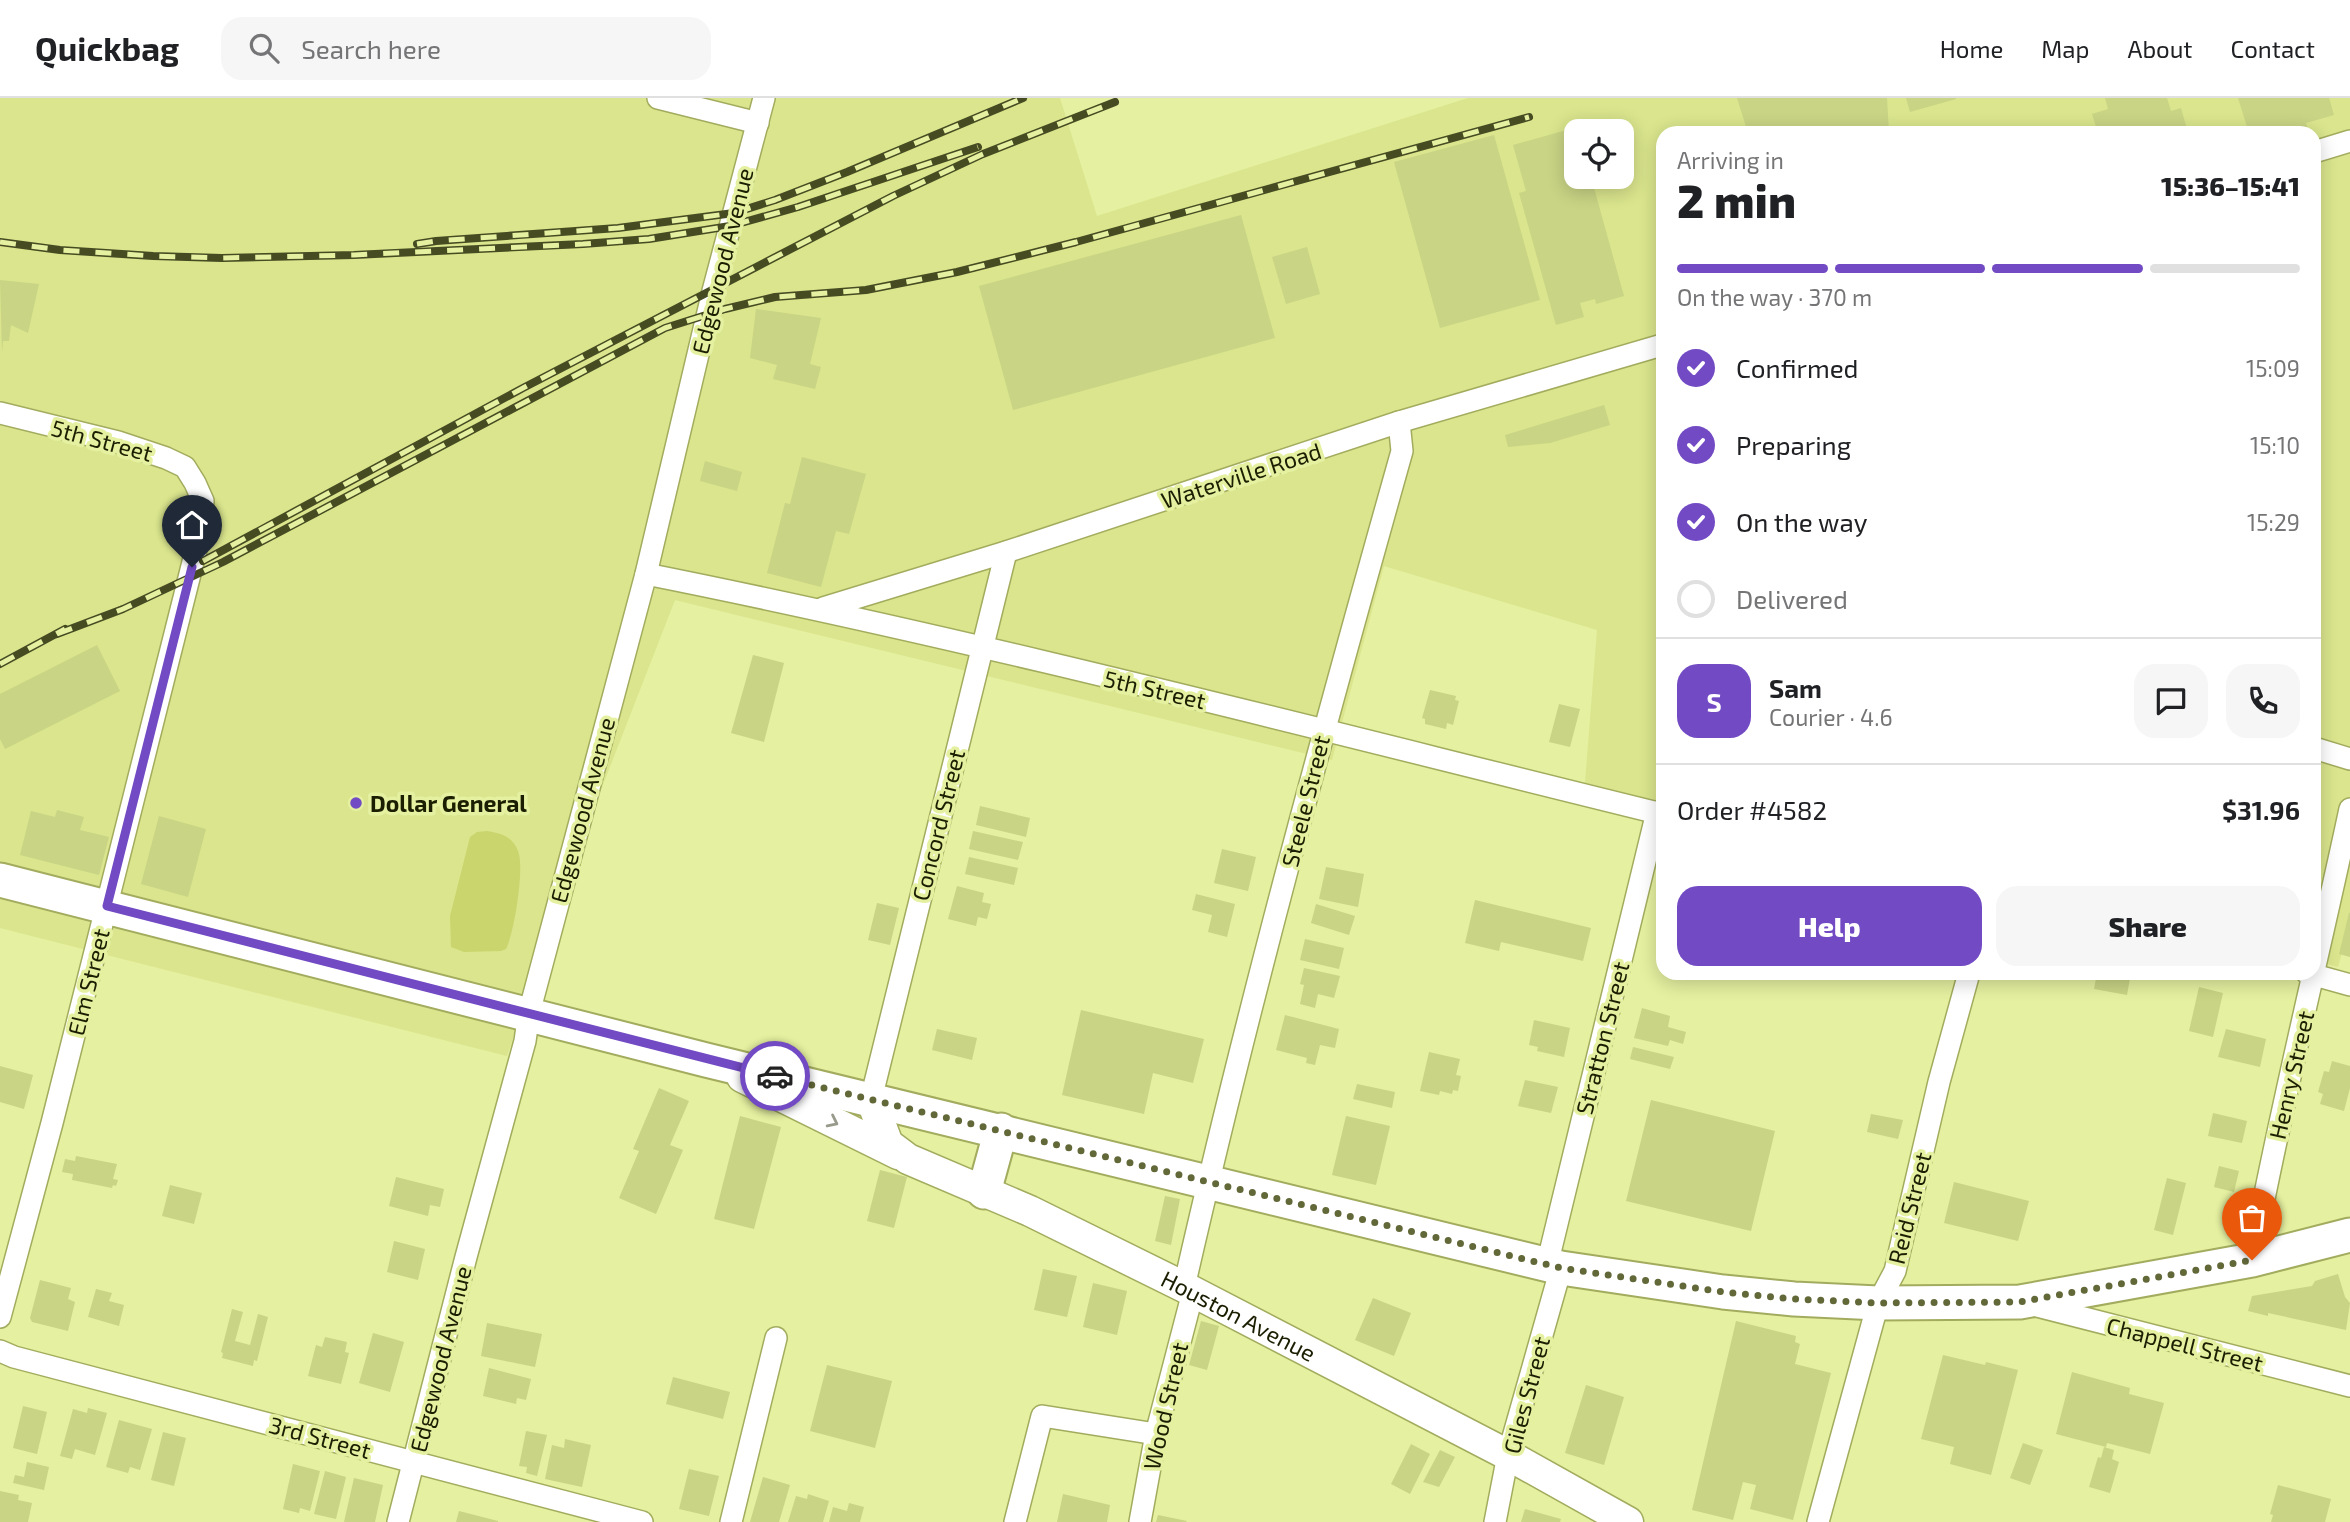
<!DOCTYPE html>
<html lang="en">
<head>
<meta charset="utf-8">
<style>
	body { margin:0; font-family:"Exo 2",sans-serif; background:#f6f6f6; color:#202124; height:100vh; display:flex; flex-direction:column; font-size:26px; white-space:nowrap }
	* { box-sizing:border-box; margin:0 }
	p { font-size:23px; color:#757577 }
	.icon { flex:none; width:38px; height:38px; fill:none; stroke:currentColor; stroke-width:2; stroke-linecap:round; stroke-linejoin:round }
	.map { position:relative; flex:1; overflow:hidden }
	.details { position:absolute; left:1656px; top:28px; width:665px; height:854px; display:flex; flex-direction:column; background:#fff; border-radius:21px; box-shadow:0 4px 18px #0003 }
	.details>* { flex:none }
	.fabs { position:absolute; left:1564px; top:21px; display:grid; gap:14px }
	.fabs a { display:grid; place-items:center; width:70px; height:70px; border-radius:14px; background:#fff; box-shadow:0 4px 18px #0003; font-size:35px }
	.pin { position:absolute; display:grid; place-items:center; width:60px; height:60px; color:#fff; margin:-72px -30px; border-radius:50% 50% 50% 0; rotate:-45deg; box-shadow:0 0 7px #0007 }
	.pin .icon { rotate:45deg }
	.courier { position:absolute; display:grid; place-items:center; width:70px; height:70px; margin:-35px; border:5px solid #724ac3; border-radius:50%; background:#fff; color:#222; box-shadow:0 2px 9px #0007 }
	.headline em { font-style:normal; font-weight:800 }
	.headline div { display:flex; flex-direction:column-reverse }
	.headline { display:flex; align-items:center; justify-content:space-between; height:119px; padding:0 21px }
	h1 { font-size:46px; font-weight:800; line-height:52px }
	.bar { display:grid; grid-template-columns:repeat(4,1fr); gap:10px 7px; align-content:center; height:84px; padding:0 21px }
	.bar i { height:9px; border-radius:5px; background:#e0e0e0 }
	.bar .selected { background:#724ac3 }
	.bar p { grid-column:span 4 }
	.line { display:flex; align-items:center; gap:18px; padding:0 21px; border-top:2px solid #e0e0e0 }
	.line div { flex:1 }
	.round { display:grid; place-items:center; flex:none; width:74px; height:74px; border-radius:21px; background:#f6f6f6 }
	ol { padding:0 21px; list-style:none }
	li { display:flex; align-items:center; gap:21px; height:77px }
	li p { margin-inline-start:auto }
	li .icon { padding:7px; border-radius:50%; background:#724ac3; color:#fff; stroke-width:4 }
	li:last-child { color:#757577 }
	li i { width:38px; height:38px; border:4px solid #e0e0e0; border-radius:50% }
	.action { display:flex; gap:14px; margin-top:auto; padding:14px 21px }
	.action a { flex:1; height:80px; border-radius:21px; background:#724ac3; color:#fff; font-size:28px; font-weight:800; line-height:80px; text-align:center }
	.action a+a { background:#f6f6f6; color:#202124 }
	header { display:flex; align-items:center; gap:42px; box-sizing:border-box; height:98px; padding:0 35px; background:#fff; border-bottom:2px solid #e0e0e0 }
	header strong { font-size:33px }
	nav { display:flex; gap:38px; margin-inline-start:auto; font-size:24px }
	.search { width:490px; height:63px; background:#f6f6f6; display:flex; align-items:center; gap:18px; box-sizing:border-box; padding:0 24px; border-radius:21px; color:#757577; font-size:26px }
	.map>svg:first-child { display:block }
	.built { fill:#dae58d; fill-rule:evenodd }
	.green { fill:#cad56e }
	.building { fill:#c9d485 }
	.lines { fill:none; stroke-linecap:round; stroke-linejoin:round }
	.street-casing { stroke:#a3ac5e; stroke-width:24 }
	.secondary-casing { stroke:#a3ac5e; stroke-width:33 }
	.primary-casing { stroke:#a3ac5e; stroke-width:37 }
	.street { stroke:#fff; stroke-width:21 }
	.secondary { stroke:#fff; stroke-width:30 }
	.primary { stroke:#fff; stroke-width:33 }
	.rail-casing { stroke:#464b22; stroke-width:8 }
	.rail { stroke:#e5f0a0; stroke-width:5; stroke-dasharray:16; stroke-linecap:butt }
	.oneway { stroke:#989a8c }
	.done { stroke:#626838; stroke-width:7; stroke-dasharray:0 12.6 }
	.route { stroke:#724ac3; stroke-width:9 }
	.poi-dot { fill:#724ac3; stroke:#e5f0a0; stroke-width:2.5 }
	.labels { text-anchor:middle; dominant-baseline:central; stroke-width:7; stroke-linejoin:round; paint-order:stroke }
	.street-label { font-size:23px; fill:#1b1e00; stroke:#e5f0a0 }
	.poi-label { font-size:23px; font-weight:bold; fill:#1b1e00; stroke:#e5f0a0; text-anchor:start }
</style>
</head>
<body>
<header>
<strong>Quickbag</strong>
<div class="search"><svg class="icon" aria-label="search" viewBox="0 0 24 24"><circle cx="10" cy="10" r="6"/><path d="M15 15l6 6"/></svg>Search here</div>
<nav><a>Home</a><a>Map</a><a>About</a><a>Contact</a></nav>
</header>
<div class="map">
<svg width="2350" height="1424" viewBox="0 0 2350 1424">
	<rect width="100%" height="100%" fill="#e5f0a0"/>
	<!-- built -->
	<path class="built" d="M0,0H1060L1097,118L1468,0H2350V826L2338,869L2314,863V35H1662V704L1585,685L1597,532L1384,468L1332,662L675,502L576,756L507,958L0,830ZM1577,33H1622V79H1577Z"/>
	<!-- green -->
	<path class="green" d="M487,733C501,735 513,739 518,753C525,769 514,836 506,851L501,853L464,854L451,849L450,818L470,739L477,734Z"/>
	<!-- building -->
	<g class="building">
		<path d="M1737,0H1887L1889,35H1748Z"/>
		<path d="M1906,0H1956V1L1910,14Z"/>
		<path d="M2105,0H2167L2171,13L2181,10L2188,35H2098L2092,16L2108,11Z"/>
		<path d="M2238,0H2329L2334,17L2306,25L2309,34L2306,35H2279L2278,33L2249,35Z"/>
		<path d="M1577,29V79H1591L1624,198L1596,206L1595,201L1580,205L1584,219L1556,227L1519,95L1526,93L1513,47Z"/>
		<path d="M1494,37L1540,202L1440,230L1394,64Z"/>
		<path d="M1241,117L1275,240L1013,312L979,188Z"/>
		<path d="M1307,149L1320,196L1286,206L1272,159Z"/>
		<path d="M0,182L39,186L28,235L11,227L9,243H3L2,255Z"/>
		<path d="M756,211L821,220L810,266L821,269L815,291L773,281L777,267L750,260Z"/>
		<path d="M1604,307L1610,327L1550,345L1508,349L1505,337Z"/>
		<path d="M802,359L866,376L849,436L836,433L821,489L767,475L785,405L790,406Z"/>
		<path d="M705,363L742,374L737,393L700,383Z"/>
		<path d="M97,547L120,593L5,651L0,641V596Z"/>
		<path d="M753,557L784,565L764,644L731,635Z"/>
		<path d="M1430,592L1456,598L1455,602L1459,603L1453,627L1447,625L1446,631L1425,626V621L1422,620Z"/>
		<path d="M1559,606L1580,611L1570,649L1549,644Z"/>
		<path d="M980,708L1030,720L1026,739L976,727Z"/>
		<path d="M57,712L84,719L80,732L109,739L99,777L20,757L31,713L55,719Z"/>
		<path d="M159,718L206,731L188,799L141,786Z"/>
		<path d="M973,733L1023,744L1018,762L969,751Z"/>
		<path d="M1222,751L1256,759L1248,793L1214,785Z"/>
		<path d="M969,759L1018,770L1014,787L965,776Z"/>
		<path d="M1326,769L1364,776L1358,809L1319,801Z"/>
		<path d="M957,788L984,795L982,804L991,806L987,821L978,819L976,828L948,821Z"/>
		<path d="M1196,796L1235,806L1227,839L1208,834L1212,817L1192,812Z"/>
		<path d="M1475,802L1591,830L1583,863L1501,844L1499,853L1465,845Z"/>
		<path d="M877,805L899,810L890,847L868,842Z"/>
		<path d="M1316,806L1355,818L1349,837L1311,825Z"/>
		<path d="M2349,815H2350V859L2339,856Z"/>
		<path d="M1305,841L1344,850L1339,871L1300,862Z"/>
		<path d="M1304,870L1340,878L1334,900L1318,896L1315,910L1300,906L1304,887L1300,886Z"/>
		<path d="M2097,875H2131L2127,897L2094,891Z"/>
		<path d="M2199,889L2223,895L2213,939L2189,933Z"/>
		<path d="M1642,910L1670,918L1668,929L1686,934L1683,946L1670,942L1668,948L1634,940Z"/>
		<path d="M1081,912L1204,941L1193,985L1153,975L1144,1016L1062,997Z"/>
		<path d="M1285,917L1339,931L1335,950L1320,947L1315,967L1306,965L1307,960L1276,952Z"/>
		<path d="M1534,922L1570,930L1564,959L1537,953L1538,949L1529,947Z"/>
		<path d="M937,931L977,940L972,962L932,952Z"/>
		<path d="M2226,931L2266,941L2260,969L2218,959Z"/>
		<path d="M1633,949L1674,959L1670,971L1630,961Z"/>
		<path d="M1429,954L1460,961L1456,977L1461,978L1458,993L1453,992L1452,996L1440,993L1439,997L1420,993Z"/>
		<path d="M2332,963L2350,968V990L2344,1013L2320,1006L2323,996L2318,994L2324,973L2329,974Z"/>
		<path d="M0,968L33,977L24,1011L0,1004Z"/>
		<path d="M1525,982L1558,989L1551,1015L1518,1008Z"/>
		<path d="M1357,986L1395,994L1392,1010L1353,1001Z"/>
		<path d="M659,990L689,1003L670,1047L683,1052L656,1116L619,1100L639,1053L633,1051Z"/>
		<path d="M1651,1002L1775,1033L1751,1133L1626,1103Z"/>
		<path d="M2213,1015L2247,1023L2242,1045L2208,1038Z"/>
		<path d="M1871,1016L1903,1022L1898,1041L1867,1034Z"/>
		<path d="M740,1018L781,1029L754,1131L714,1121Z"/>
		<path d="M1346,1018L1390,1028L1376,1087L1332,1077Z"/>
		<path d="M76,1058L117,1066L113,1081L118,1082L116,1088L113,1087L112,1090L72,1082L73,1076L62,1074L65,1061L75,1063Z"/>
		<path d="M2219,1068L2239,1073L2234,1094L2214,1089Z"/>
		<path d="M880,1072L907,1079L894,1130L867,1123Z"/>
		<path d="M396,1079L444,1091L440,1109L430,1107L428,1118L389,1108Z"/>
		<path d="M2167,1080L2186,1085L2173,1137L2154,1132Z"/>
		<path d="M1954,1084L2029,1103L2018,1143L1944,1125Z"/>
		<path d="M170,1087L202,1095L194,1126L162,1118Z"/>
		<path d="M1165,1098L1180,1101L1171,1147L1155,1143Z"/>
		<path d="M394,1143L425,1151L418,1182L387,1174Z"/>
		<path d="M1043,1171L1077,1178L1067,1219L1034,1212Z"/>
		<path d="M2338,1176L2345,1199L2350,1205L2346,1232L2268,1215V1218L2248,1213L2252,1198L2312,1188L2315,1183Z"/>
		<path d="M40,1182L71,1190L68,1201L75,1204L68,1233L32,1224L30,1220Z"/>
		<path d="M1093,1185L1127,1193L1117,1237L1083,1229Z"/>
		<path d="M96,1191L112,1195L109,1203L124,1207L119,1228L88,1219Z"/>
		<path d="M1373,1200L1411,1215L1394,1258L1355,1242Z"/>
		<path d="M232,1211L243,1214L235,1243L250,1247L258,1216L268,1219L257,1263L254,1262L253,1268L222,1260L223,1255L221,1254Z"/>
		<path d="M1201,1223L1219,1228L1207,1272L1189,1267Z"/>
		<path d="M1736,1223L1796,1238L1795,1244L1800,1246L1795,1266L1831,1275L1793,1422L1750,1411L1756,1387L1743,1384L1733,1422L1692,1412Z"/>
		<path d="M487,1225L542,1236L535,1269L481,1258Z"/>
		<path d="M373,1235L404,1244L390,1294L359,1285Z"/>
		<path d="M325,1239L347,1244L345,1254L349,1255L341,1286L308,1278L316,1247L322,1249Z"/>
		<path d="M1943,1257L1985,1267L1986,1264L2018,1272L1991,1377L1950,1366L1954,1349L1921,1341Z"/>
		<path d="M827,1267L892,1283L875,1350L810,1333Z"/>
		<path d="M489,1270L531,1281L526,1302L517,1300L516,1306L483,1298Z"/>
		<path d="M2072,1274L2130,1290L2129,1296L2164,1305L2150,1356L2107,1345L2106,1349L2056,1336Z"/>
		<path d="M673,1279L730,1294L723,1321L666,1306Z"/>
		<path d="M1586,1287L1624,1299L1604,1367L1565,1355Z"/>
		<path d="M23,1308L47,1314L37,1356L13,1350Z"/>
		<path d="M88,1310L107,1315L95,1357L75,1351L72,1361L60,1358L73,1311L87,1315Z"/>
		<path d="M119,1322L152,1331L140,1372L130,1369L128,1375L106,1369Z"/>
		<path d="M526,1333L547,1337L537,1378L526,1375L527,1369L519,1368Z"/>
		<path d="M163,1334L186,1340L174,1388L151,1382Z"/>
		<path d="M565,1341L591,1347L582,1389L545,1381L552,1347L564,1350Z"/>
		<path d="M2023,1345L2043,1352L2030,1387L2010,1380Z"/>
		<path d="M1411,1346L1430,1356L1410,1396L1391,1386Z"/>
		<path d="M2104,1349L2114,1352L2112,1361L2119,1364L2110,1395L2089,1389L2098,1359L2101,1360Z"/>
		<path d="M1440,1352L1455,1359L1439,1389L1423,1384Z"/>
		<path d="M27,1364L49,1369L44,1392L13,1385L15,1377L24,1379Z"/>
		<path d="M293,1366L320,1373L310,1413L300,1410L299,1415L283,1411Z"/>
		<path d="M689,1371L719,1378L709,1418L679,1411Z"/>
		<path d="M325,1373L346,1379L336,1421L314,1416Z"/>
		<path d="M763,1379L790,1387L779,1424H750Z"/>
		<path d="M354,1380L383,1387L375,1424H344Z"/>
		<path d="M2278,1387L2331,1401L2325,1424H2271L2273,1417L2270,1416Z"/>
		<path d="M0,1393L19,1397L18,1402L32,1405L28,1424H0Z"/>
		<path d="M808,1396L829,1403L823,1424H788L796,1398L807,1401Z"/>
		<path d="M1063,1396L1110,1407L1107,1424H1057Z"/>
		<path d="M849,1405L864,1409L860,1424H829L833,1409L847,1413Z"/>
		<path d="M1525,1411L1561,1421L1560,1424H1521Z"/>
		<path d="M459,1413L498,1423V1424H456Z"/>
		<path d="M1158,1417L1187,1423L1186,1424H1156Z"/>
	</g>
	<g class="lines">
		<!-- street casing -->
		<g class="street-casing">
			<g id="street">
				<path d="M658,0L758,25"/>
				<path d="M2314,54L2350,43"/>
				<path d="M0,315L118,344L166,360L185,369L195,385L203,403L200,436L189,480L52,1025L0,1219"/>
				<path d="M646,476C987,544 1324,633 1662,716"/>
				<path d="M823,510L1006,454L1399,324L1662,247"/>
				<path d="M2314,650L2350,661"/>
				<path d="M2307,875L2350,887"/>
				<path d="M871,1001L1006,454"/>
				<path d="M2252,1162C2280,1011 2318,861 2350,711"/>
				<path d="M1547,1167L1657,714"/>
				<path d="M1184,1189C1248,908 1324,630 1402,353L1399,324"/>
				<path d="M2033,1207L2350,1288"/>
				<path d="M0,1253L14,1259L642,1424"/>
				<path d="M398,1424L466,1159L525,943L529,915L646,476L713,193L764,0"/>
				<path d="M731,1424L776,1240"/>
				<path d="M1015,1424L1042,1318L1156,1336"/>
				<path d="M1140,1424L1156,1336L1193,1194"/>
				<path d="M1495,1424L1508,1357L1561,1170"/>
				<path d="M1818,1424L1878,1205L1895,1173L1939,984L1969,875"/>
			</g>
		</g>
		<!-- secondary casing -->
		<g class="secondary-casing">
			<g id="secondary">
				<path d="M742,979L898,1056"/>
				<path id="s1" d="M871,1001L888,1046L908,1061L1030,1113L1184,1189L1508,1357L1628,1424"/>
			</g>
		</g>
		<!-- primary casing -->
		<g class="primary-casing">
			<g id="primary">
				<path d="M0,782L706,962L1561,1170L1723,1194L1794,1201L1878,1205L2020,1204L2252,1162L2350,1137"/>
				<path d="M984,1094L1001,1032"/>
			</g>
		</g>
		<!-- street -->
		<use href="#street" class="street"/>
		<!-- secondary -->
		<use href="#secondary" class="secondary"/>
		<!-- primary -->
		<use href="#primary" class="primary"/>
		<!-- rail casing -->
		<g class="rail-casing">
			<g id="rail">
				<path d="M0,144L60,152L153,158L222,160L354,157L583,146L649,141L730,128L798,109L978,49"/>
				<path d="M417,146L436,143L618,130L734,115L775,102L847,74L1023,0"/>
				<path d="M203,463L523,290L893,98L983,56L1115,4"/>
				<path d="M57,536L123,511L223,464L665,230L725,211L775,199L866,192L957,174L1076,144L1529,19"/>
				<path d="M0,566L65,531"/>
			</g>
		</g>
		<!-- rail -->
		<use href="#rail" class="rail"/>
	</g>
	<!-- one-way arrows -->
	<defs><path id="oneway-chevron" d="M-2-3.5L2.5 0L-2 3.5" fill="none" stroke-width="1.6" stroke-linecap="round" stroke-linejoin="round" transform="scale(1.75)"/></defs>
	<use class="oneway" href="#oneway-chevron" transform="translate(833 1024) rotate(26)"/>
	<g class="lines">
		<!-- done -->
		<path class="done" d="M775,978L1561,1170L1723,1194L1794,1201L1878,1205L2020,1204L2252,1162"/>
		<!-- route -->
		<path class="route" d="M192,469L107,808L775,978"/>
	</g>
	<!-- markers -->
	<circle class="poi-dot" cx="356" cy="705" r="7"/>
	<g class="labels">
		<!-- street labels -->
		<g class="street-label">
			<text transform="translate(722 163) rotate(-76)">Edgewood Avenue</text>
			<text transform="translate(102 342) rotate(15)">5th Street</text>
			<text transform="translate(1241 377) rotate(-18)">Waterville Road</text>
			<text transform="translate(1155 591) rotate(13)">5th Street</text>
			<text transform="translate(1305 703) rotate(-76)">Steele Street</text>
			<text transform="translate(582 712) rotate(-75)">Edgewood Avenue</text>
			<text transform="translate(938 727) rotate(-76)">Concord Street</text>
			<text transform="translate(88 884) rotate(-76)">Elm Street</text>
			<text transform="translate(1602 940) rotate(-76)">Stratton Street</text>
			<text transform="translate(2291 977) rotate(-77)">Henry Street</text>
			<text transform="translate(1909 1110) rotate(-76)">Reid Street</text>
			<text stroke="none"><textPath href="#s1" startOffset="439">Houston Avenue</textPath></text>
			<text transform="translate(2185 1246) rotate(14)">Chappell Street</text>
			<text transform="translate(440 1261) rotate(-76)">Edgewood Avenue</text>
			<text transform="translate(1526 1297) rotate(-75)">Giles Street</text>
			<text transform="translate(1165 1308) rotate(-77)">Wood Street</text>
			<text transform="translate(320 1339) rotate(15)">3rd Street</text>
		</g>
		<!-- poi labels -->
		<g class="poi-label">
			<text x="370" y="705">Dollar General</text>
		</g>
	</g>
</svg>
<div class="fabs">
<a><svg class="icon" aria-label="locate" viewBox="0 0 24 24"><circle cx="12" cy="12" r="6"/><path d="M12 2v4M12 18v4M2 12h4M18 12h4"/></svg></a>
</div>
<div class="pin" style="left:2252px;top:1162px;background:#ea580c"><svg class="icon" aria-label="bag" viewBox="0 0 24 24"><path d="M5 8h14l-1 12H6zM9 8a3 3 0 0 1 6 0"/></svg></div>
<div class="pin" style="left:192px;top:469px;background:#1f2937"><svg class="icon" aria-label="home" viewBox="0 0 24 24"><path d="M3 11l9-7 9 7M6 9v11h12V9"/></svg></div>
<div class="courier" style="left:775px;top:978px"><svg class="icon" aria-label="car" viewBox="0 0 24 24"><path d="M5 17H2v-5l4-1 3-4h7l3 4 3 1v5h-3M9 17h6M6 11h13"/><circle cx="7" cy="17" r="2"/><circle cx="17" cy="17" r="2"/></svg></div>
<section class="details">
<div class="headline"><div><h1>2 min</h1><p>Arriving in</p></div><em>15:36–15:41</em></div>
<div class="bar"><i class="selected"></i><i class="selected"></i><i class="selected"></i><i></i><p>On the way · 370 m</p></div>
<ol>
<li><svg class="icon" aria-label="check" viewBox="0 0 24 24"><path d="M5 12l5 5 9-10"/></svg>Confirmed<p>15:09</p></li>
<li><svg class="icon" aria-label="check" viewBox="0 0 24 24"><path d="M5 12l5 5 9-10"/></svg>Preparing<p>15:10</p></li>
<li><svg class="icon" aria-label="check" viewBox="0 0 24 24"><path d="M5 12l5 5 9-10"/></svg>On the way<p>15:29</p></li>
<li><i></i>Delivered</li>
</ol>
<div class="line" style="height:126px"><b class="round" style="background:#724ac3;color:#fff">S</b><div><b>Sam</b><p>Courier · 4.6</p></div><a class="round"><svg class="icon" aria-label="chat" viewBox="0 0 24 24"><path d="M4 5h16v11H9l-5 4z"/></svg></a><a class="round"><svg class="icon" aria-label="phone" viewBox="0 0 24 24"><path d="M5 4h4l2 5-3 2q2 4 5 5l2-3 5 2v4C11 20 4 13 5 4z"/></svg></a></div>
<div class="line" style="height:91px"><div>Order #4582</div><b>$31.96</b></div>
<div class="action"><a>Help</a><a>Share</a></div>
</section>
</div>
</body>
</html>
